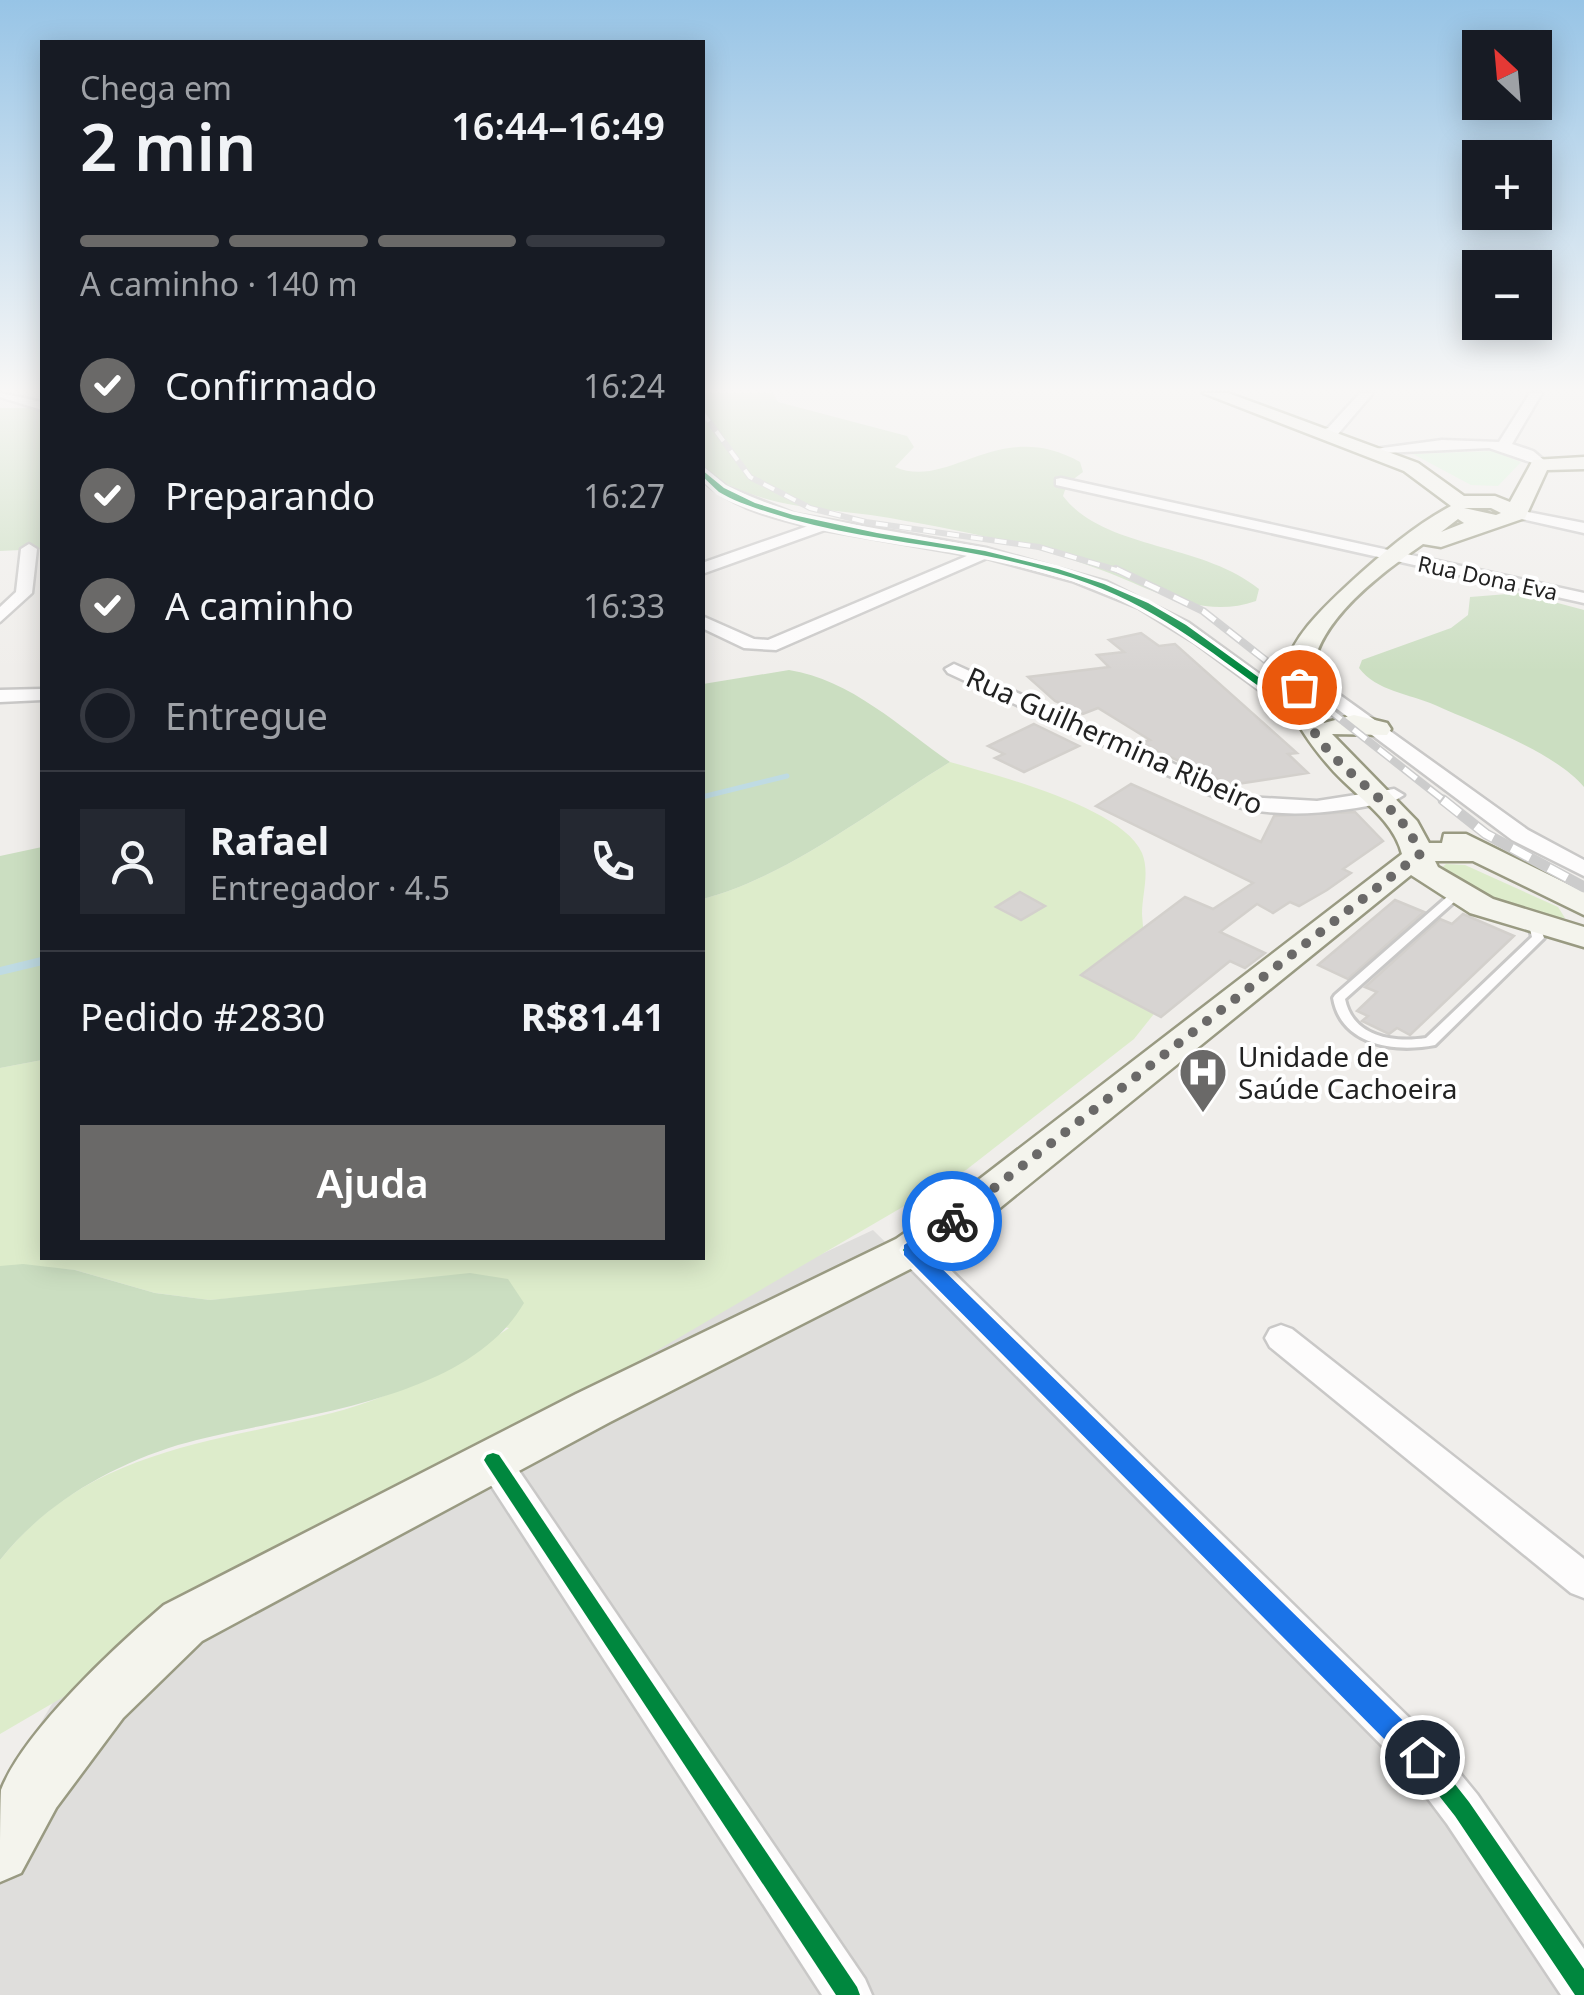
<!DOCTYPE html>
<html lang="pt">
<head>
<meta charset="utf-8">
<style>
	body { margin:0; font-family:"Noto Sans",sans-serif; background:#242831; color:#f1f3f6; height:100vh; display:flex; flex-direction:column; font-size:38px; white-space:nowrap }
	* { box-sizing:border-box; margin:0 }
	p { font-size:32px; color:#9ea1a6 }
	.icon { flex:none; width:55px; height:55px; fill:none; stroke:currentColor; stroke-width:2; stroke-linecap:round; stroke-linejoin:round }
	.map { position:relative; flex:1; overflow:hidden }
	.panel { position:absolute; left:40px; top:40px; width:665px; height:1220px; display:flex; flex-direction:column; background:#171b24; border-radius:0px; box-shadow:0 5px 25px #0003 }
	.panel>* { flex:none }
	.needle { width:65px; rotate:334deg }
	.fabs { position:absolute; left:1462px; top:30px; display:grid; gap:20px }
	.fabs a { display:grid; place-items:center; width:90px; height:90px; border-radius:0px; background:#171b24; box-shadow:0 5px 25px #0003; font-size:50px }
	.pin { position:absolute; display:grid; place-items:center; width:85px; height:85px; color:#fff; margin:-42px; border:5px solid #fff; border-radius:50%; box-shadow:0 2px 10px #0007 }
	.courier { position:absolute; display:grid; place-items:center; width:100px; height:100px; margin:-50px; border:8px solid #1a73e8; border-radius:50%; background:#fff; color:#222; box-shadow:0 2px 12px #0007 }
	.headline em { font-style:normal; font-weight:600 }
	.headline div { display:flex; flex-direction:column-reverse }
	.headline { display:flex; align-items:center; justify-content:space-between; height:170px; padding:0 40px }
	h1 { font-size:65px; font-weight:600; line-height:75px }
	.bar { display:grid; grid-template-columns:repeat(4,1fr); gap:15px 10px; align-content:center; height:120px; padding:0 40px }
	.bar i { height:12px; border-radius:8px; background:#363941 }
	.bar .on { background:#6a6968 }
	.bar p { grid-column:span 4 }
	.line { display:flex; align-items:center; gap:25px; padding:0 40px; border-top:2px solid #363941 }
	.line div { flex:1 }
	.round { display:grid; place-items:center; flex:none; width:105px; height:105px; border-radius:0px; background:#242831 }
	ol { padding:0 40px; list-style:none }
	li { display:flex; align-items:center; gap:30px; height:110px }
	li p { margin-inline-start:auto }
	li .icon { padding:10px; border-radius:50%; background:#6a6968; color:#fff; stroke-width:4 }
	li:last-child { color:#9ea1a6 }
	li i { width:55px; height:55px; border:5px solid #363941; border-radius:50% }
	.cta { display:flex; gap:20px; margin-top:auto; padding:20px 40px }
	.cta a { flex:1; height:115px; border-radius:0px; background:#6a6968; color:#fff; font-size:40px; font-weight:600; line-height:115px; text-align:center }
	.map>svg:first-child { display:block }
	.residential { fill:#dfdedc }
	.grass { fill:#ddeccb }
	.forest { fill:#cbdec1 }
	.park { fill:#daf5da }
	.lines { fill:none; stroke-linecap:round; stroke-linejoin:round }
	.stream-far1 { stroke:#bfdbe3; stroke-width:5 }
	.stream { stroke:#bfdbe3; stroke-width:8 }
	.building { fill:#d7d4d2; stroke:#d3d0cc; stroke-width:2.5 }
	.service-casing { stroke:#c9c8c7; stroke-width:6 }
	.minor-casing { stroke:#c9c8c7; stroke-width:5 }
	.secondary-casing { stroke:#999a82; stroke-width:5 }
	.service { fill:#fdfcfc; fill-rule:evenodd }
	.minor { fill:#fdfcfc; fill-rule:evenodd }
	.secondary { fill:#f4f4ed; fill-rule:evenodd }
	.rail-far2-casing { stroke:#ccc; stroke-width:6 }
	.rail-far1-casing { stroke:#ccc; stroke-width:8 }
	.rail-casing { stroke:#ccc; stroke-width:11 }
	.rail-far2 { stroke:#fff; stroke-width:4; stroke-dasharray:12; stroke-linecap:butt }
	.rail-far1 { stroke:#fff; stroke-width:5; stroke-dasharray:16; stroke-linecap:butt }
	.rail { stroke:#fff; stroke-width:8; stroke-dasharray:21; stroke-linecap:butt }
	.cycleway-casing { stroke:#fff; stroke-width:7 }
	.cycleway { fill:#00873e; fill-rule:evenodd }
	.route { fill:#1a73e8 }
	.done { stroke:#6a6968; stroke-width:10; stroke-dasharray:0 18 }
	.labels { text-anchor:middle; dominant-baseline:central; stroke-width:8; stroke-linejoin:round; paint-order:stroke }
	.far-street-label { font-size:22px; fill:#222; stroke:#fff }
	.street-label { font-size:28px; fill:#222; stroke:#fff }
	.poi-label { font-size:28px; fill:#222; stroke:#fff; text-anchor:start }
</style>
</head>
<body>
<div class="map">
<svg width="1584" height="1995" viewBox="0 0 1584 1995">
	<rect width="100%" height="100%" fill="#f0eeeb"/>
	<!-- residential -->
	<path class="residential" d="M873,1230L1425,1769L1578,1995H0V1791L58,1694L476,1415Z"/>
	<!-- grass -->
	<g class="grass">
		<path d="M950,762C995,775 1122,807 1142,853C1150,873 1142,894 1142,914C1143,943 1155,976 1161,1005L1134,1039L966,1170L0,1734V1560C87,1450 207,1444 332,1413C397,1396 455,1365 509,1328L297,1293L210,1300L155,1293L75,1270L0,1266V1068L42,1060V1258H702L703,899C786,878 876,807 950,762Z"/>
		<path d="M1446,864L1465,865L1558,907L1565,918L1547,920L1446,878L1439,870Z"/>
	</g>
	<!-- forest -->
	<g class="forest">
		<path d="M703,393H773L778,402L907,436L914,447L895,467C949,491 999,416 1080,462L1083,472L1067,484L1063,496C1104,550 1201,542 1259,589L1256,601C1202,620 1154,590 1104,571C1037,545 962,531 890,518C824,507 759,510 702,469Z"/>
		<path d="M0,408H42V549L0,551Z"/>
		<path d="M1520,593L1584,610V787C1555,752 1477,724 1435,705C1410,694 1376,691 1359,668L1362,660L1451,628L1468,615L1470,597Z"/>
		<path d="M789,670C850,679 901,728 950,762C876,807 786,878 703,899V684Z"/>
		<path d="M42,847V1060L0,1068V856Z"/>
		<path d="M23,1264L75,1270L155,1293L210,1300L470,1273L508,1279L524,1303C464,1406 281,1415 178,1445C110,1466 44,1504 0,1560V1266Z"/>
	</g>
	<!-- park -->
	<path class="park" d="M1493,451L1521,462L1498,486L1471,485L1413,454Z"/>
	<g class="lines">
		<!-- stream-far1 -->
		<path class="stream-far1" d="M702,797L787,776"/>
		<!-- stream -->
		<path class="stream" d="M0,971L42,961"/>
	</g>
	<!-- building -->
	<g class="building">
		<path d="M1141,633L1159,646L1175,644L1297,753L1288,754L1308,773L1231,785L1140,743L1150,740L1098,708L1083,714L1055,701L1028,677L1109,667L1097,655L1124,652L1109,640Z"/>
		<path d="M1034,724L1079,746L1024,772L995,758L1004,754L988,746Z"/>
		<path d="M1131,784L1261,842L1274,816L1355,812L1383,841L1343,869L1351,873L1327,890L1299,906L1290,902L1273,913L1257,904L1220,932L1265,953L1245,968L1230,961L1161,1017L1081,975L1185,897L1213,909L1253,883L1096,806Z"/>
		<path d="M1020,892L1045,906L1021,920L996,907Z"/>
		<path d="M1395,900L1424,912L1348,979L1318,965Z"/>
		<path d="M1463,914L1514,936L1410,1035L1397,1028L1389,1034L1362,1021L1368,1016L1357,1011L1377,992L1365,987L1440,919L1452,924Z"/>
	</g>
	<g class="lines">
		<!-- service casing -->
		<g class="service-casing">
			<path id="service" d="M1459,889L1465,892L1463,894L1345,999C1353,1037 1393,1043 1426,1038L1532,937L1529,925L1531,923H1539L1544,938L1435,1045C1394,1053 1341,1045 1333,998L1335,995L1455,890Z"/>
		</g>
		<!-- minor casing -->
		<g class="minor-casing">
			<g id="minor">
				<path d="M0,393L42,402V410L0,397Z"/>
				<path d="M1360,393H1373L1338,434L1318,437V431L1328,428Z"/>
				<path d="M1530,393H1542L1512,444L1533,451L1545,461V467L1489,448L1382,453L1375,449L1442,440L1499,442Z"/>
				<path d="M702,468L727,487L795,514L986,548L1107,582L1189,623L1313,713L1310,717H1296L1194,642L1139,608L1072,581L987,558L776,650L744,648L702,628V616L754,639L768,640L969,555L825,530L702,574V563L808,526C770,517 731,506 702,480Z"/>
				<path d="M1061,478L1584,593V603L1056,485V479Z"/>
				<path d="M1518,510L1584,523V533L1513,517V511Z"/>
				<path d="M29,544L37,549L32,593L0,622V607L16,592L21,549Z"/>
				<path d="M954,664L1247,797L1317,801L1394,789L1404,795L1394,801C1339,812 1288,820 1234,806L948,673L945,669Z"/>
				<path d="M1319,680L1528,830L1584,860V876L1512,840L1312,690V682Z"/>
				<path d="M42,689V700L0,702V690Z"/>
				<path d="M911,1239L922,1242L1435,1743L1477,1794L1584,1949V1995H1561L1447,1824L1407,1771L900,1258L896,1250L900,1242Z"/>
				<path d="M1281,1325L1292,1329L1584,1559V1598L1571,1593L1270,1347L1265,1338L1270,1329Z"/>
				<path d="M493,1445L505,1450L865,1979L872,1995H822L481,1470L476,1460L481,1450Z"/>
			</g>
		</g>
		<!-- secondary casing -->
		<g class="secondary-casing">
			<path id="secondary" d="M1203,393H1228L1418,463L1464,496H1495L1510,502L1533,460L1584,457V469L1547,470L1525,518L1441,547L1423,544C1369,582 1278,648 1324,723L1354,715L1387,723L1391,729L1387,735L1332,734L1417,821L1429,843H1442L1444,834H1466L1584,892V915L1473,861H1435L1438,867L1493,899L1584,927V947L1470,913L1411,875L985,1220L926,1261L610,1422L202,1641L123,1718L56,1808L21,1873L0,1882C0,1859 0,1809 1,1790C24,1731 116,1646 164,1605L576,1394L896,1239L955,1198L1402,854C1393,817 1352,794 1329,766C1256,681 1280,647 1353,580C1383,553 1415,525 1451,506L1404,471ZM1464,508H1491L1501,513L1496,515ZM1458,519L1464,523L1441,532Z"/>
		</g>
		<!-- service -->
		<use href="#service" class="service"/>
		<!-- minor -->
		<use href="#minor" class="minor"/>
		<!-- secondary -->
		<use href="#secondary" class="secondary"/>
		<!-- rail-far2 casing -->
		<g class="rail-far2-casing">
			<path id="rail-far2" d="M702,412L750,477L810,508L866,522L1039,547L1123,572"/>
		</g>
		<!-- rail-far1 casing -->
		<g class="rail-far1-casing">
			<path id="rail-far1" d="M1116,569L1203,611L1446,802"/>
		</g>
		<!-- rail casing -->
		<g class="rail-casing">
			<path id="rail" d="M1443,800L1486,834L1584,887"/>
		</g>
		<!-- rail-far2 -->
		<use href="#rail-far2" class="rail-far2"/>
		<!-- rail-far1 -->
		<use href="#rail-far1" class="rail-far1"/>
		<!-- rail -->
		<use href="#rail" class="rail"/>
		<!-- cycleway casing -->
		<g class="cycleway-casing">
			<g id="cycleway">
				<path d="M702,470L724,488L755,503L793,515L877,533L985,551L1058,569L1104,584L1148,603L1186,625L1308,713L1303,716L1300,715C1222,663 1165,608 1073,578C1034,566 995,557 955,550C892,540 829,532 768,512C752,507 734,501 719,492C713,487 708,481 702,476Z"/>
				<path d="M911,1244L916,1246L1428,1750L1469,1802L1584,1969V1995H1575L1455,1816L1414,1764L906,1254L903,1250L906,1246Z"/>
				<path d="M493,1453L499,1455L857,1987L860,1995H836L487,1465L484,1460L487,1455Z"/>
			</g>
		</g>
		<!-- cycleway -->
		<use href="#cycleway" class="cycleway"/>
	</g>
	<!-- sky -->
	<linearGradient id="sky" x2="0" y2="1"><stop stop-color="#97c4e6"/><stop offset="0.58" stop-color="#f8f7f6"/><stop offset="1" stop-color="#f8f7f6" stop-opacity="0"/></linearGradient>
	<rect width="1584" height="672" fill="url(#sky)"/>
	<!-- route -->
	<path class="route" d="M952,1214L959,1216V1226L924,1251L1431,1748L1435,1757L1431,1767L1422,1771L1412,1767L904,1255V1245Z"/>
	<g class="lines">
		<!-- done -->
		<path class="done" d="M952,1221L1420,854C1399,791 1304,763 1299,687"/>
	</g>
	<!-- icons -->
	<defs>
		<g id="hospital-pin" transform="scale(2.5)"><path d="M0 17L-7.5 6A9.5 9.5 0 1 1 7.5 6Z" fill="#6a6968" stroke="#fff"/><path d="M-5-5h3v3.5h4V-5h3V5h-3V1.5h-4V5h-3Z" fill="#fff"/></g>
	</defs>
	<g fill-rule="evenodd">
		<use href="#hospital-pin" x="1203" y="1072"/>
	</g>
	<g class="labels">
		<!-- far-street labels -->
		<g class="far-street-label">
			<text transform="translate(1488 577) rotate(12)">Rua Dona Eva</text>
		</g>
		<!-- street labels -->
		<g class="street-label">
			<text transform="translate(1115 740) rotate(24)">Rua Guilhermina Ribeiro</text>
		</g>
		<!-- poi labels -->
		<g class="poi-label">
			<text x="1238" y="1056">Unidade de<tspan x="1238" dy="32">Saúde Cachoeira</tspan></text>
		</g>
	</g>
</svg>
<div class="fabs">
<a><svg class="needle" viewBox="-14 -14 28 28"><path d="M0-13l5 13h-10z" fill="#e53935"/><path d="M0 13l5-13h-10z" fill="#9ea1a6"/></svg></a>
<a>+</a>
<a>−</a>
</div>
<div class="pin" style="left:1299px;top:687px;background:#ea580c"><svg class="icon" aria-label="bag" viewBox="0 0 24 24"><path d="M5 8h14l-1 12H6zM9 8a3 3 0 0 1 6 0"/></svg></div>
<div class="pin" style="left:1422px;top:1757px;background:#1f2937"><svg class="icon" aria-label="home" viewBox="0 0 24 24"><path d="M3 11l9-7 9 7M6 9v11h12V9"/></svg></div>
<div class="courier" style="left:952px;top:1221px"><svg class="icon" aria-label="bike" viewBox="0 0 24 24"><circle cx="6" cy="16" r="4"/><circle cx="18" cy="16" r="4"/><path d="M6 16l4-8h5l3 8M10 8l3 8H6M13 5h3"/></svg></div>
<section class="panel">
<div class="headline"><div><h1>2 min</h1><p>Chega em</p></div><em>16:44–16:49</em></div>
<div class="bar"><i class="on"></i><i class="on"></i><i class="on"></i><i></i><p>A caminho · 140 m</p></div>
<ol>
<li><svg class="icon" aria-label="check" viewBox="0 0 24 24"><path d="M5 12l5 5 9-10"/></svg>Confirmado<p>16:24</p></li>
<li><svg class="icon" aria-label="check" viewBox="0 0 24 24"><path d="M5 12l5 5 9-10"/></svg>Preparando<p>16:27</p></li>
<li><svg class="icon" aria-label="check" viewBox="0 0 24 24"><path d="M5 12l5 5 9-10"/></svg>A caminho<p>16:33</p></li>
<li><i></i>Entregue</li>
</ol>
<div class="line" style="height:180px"><a class="round"><svg class="icon" aria-label="person" viewBox="0 0 24 24"><circle cx="12" cy="8" r="4"/><path d="M4 21q1-7 8-7t8 7"/></svg></a><div><b>Rafael</b><p>Entregador · 4.5</p></div><a class="round"><svg class="icon" aria-label="phone" viewBox="0 0 24 24"><path d="M5 4h4l2 5-3 2q2 4 5 5l2-3 5 2v4C11 20 4 13 5 4z"/></svg></a></div>
<div class="line" style="height:130px"><div>Pedido #2830</div><b>R$81.41</b></div>
<div class="cta"><a>Ajuda</a></div>
</section>
</div>
</body>
</html>
